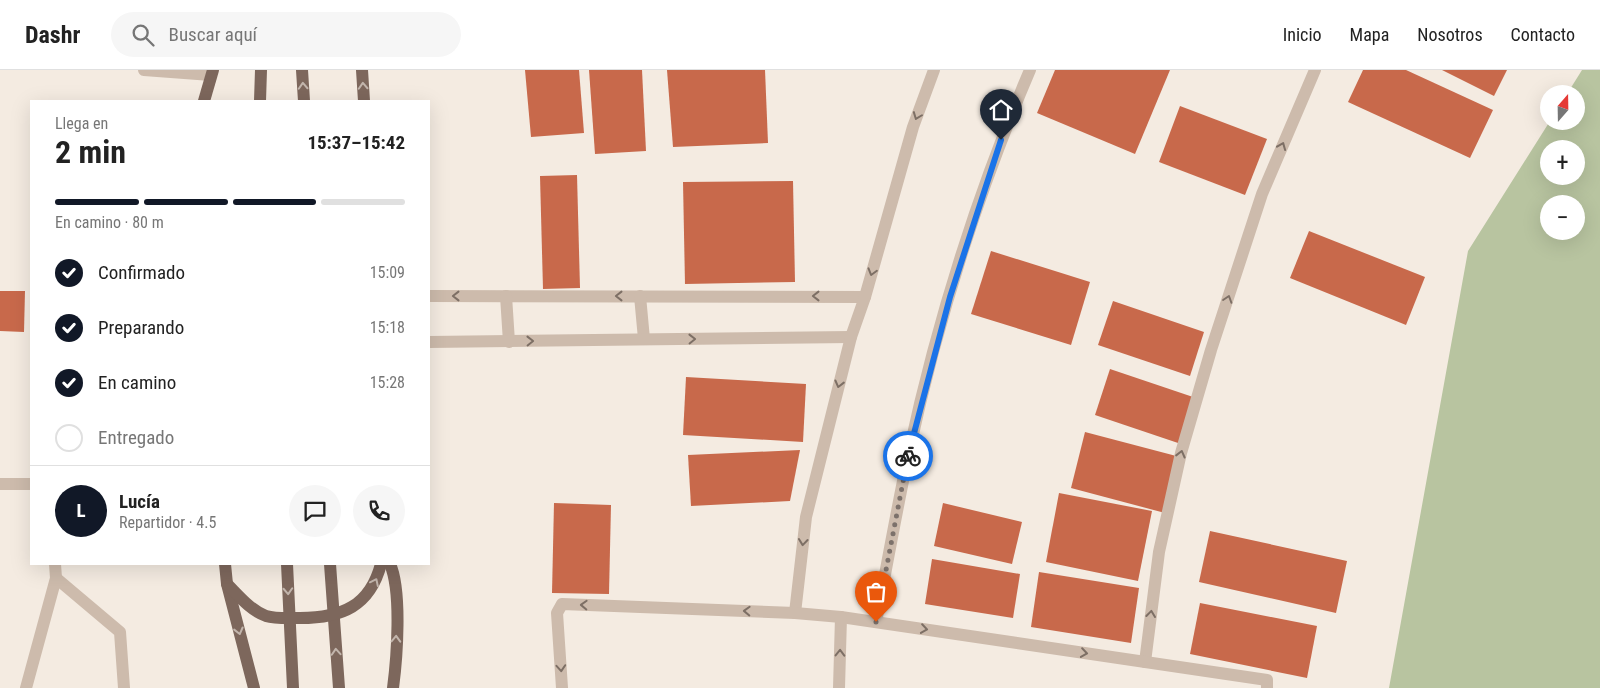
<!DOCTYPE html>
<html lang="es">
<head>
<meta charset="utf-8">
<style>
	body { margin:0; font-family:"Roboto Condensed",sans-serif; background:#f6f6f6; color:#222; height:100vh; display:flex; flex-direction:column; font-size:19px; white-space:nowrap }
	* { box-sizing:border-box; margin:0 }
	p { font-size:16px; color:#767676 }
	.icon { flex:none; width:28px; height:28px; fill:none; stroke:currentColor; stroke-width:2; stroke-linecap:round; stroke-linejoin:round }
	.map { position:relative; flex:1; overflow:hidden }
	.sheet { position:absolute; left:30px; top:30px; width:400px; height:465px; display:flex; flex-direction:column; background:#fff; border-radius:0px; box-shadow:0 5px 20px #0002 }
	.sheet>* { flex:none }
	.needle { width:32px; rotate:20deg }
	.buttons { position:absolute; left:1540px; top:15px; display:grid; gap:10px }
	.buttons a { display:grid; place-items:center; width:45px; height:45px; border-radius:50%; background:#fff; box-shadow:0 5px 20px #0002; font-size:25px }
	.pin { position:absolute; display:grid; place-items:center; width:42px; height:42px; color:#fff; margin:-51px -21px; border-radius:50% 50% 50% 0; rotate:-45deg; box-shadow:0 0 5px #0007 }
	.pin .icon { rotate:45deg }
	.courier { position:absolute; display:grid; place-items:center; width:50px; height:50px; margin:-25px; border:4px solid #1a73e8; border-radius:50%; background:#fff; color:#222; box-shadow:0 1px 6px #0007 }
	.headline em { font-style:normal; font-weight:700 }
	.headline div { display:flex; flex-direction:column-reverse }
	.headline { display:flex; align-items:center; justify-content:space-between; height:85px; padding:0 25px }
	h1 { font-size:32px; font-weight:700; line-height:38px }
	.bar { display:grid; grid-template-columns:repeat(4,1fr); gap:8px 5px; align-content:center; height:60px; padding:0 25px }
	.bar i { height:6px; border-radius:4px; background:#e0e0e0 }
	.bar .selected { background:#111827 }
	.bar p { grid-column:span 4 }
	.line { display:flex; align-items:center; gap:12px; padding:0 25px; border-top:1px solid #e0e0e0 }
	.line div { flex:1 }
	.round { display:grid; place-items:center; flex:none; width:52px; height:52px; border-radius:26px; background:#f6f6f6 }
	ol { padding:0 25px; list-style:none }
	li { display:flex; align-items:center; gap:15px; height:55px }
	li p { margin-inline-start:auto }
	li .icon { padding:5px; border-radius:50%; background:#111827; color:#fff; stroke-width:4 }
	li:last-child { color:#767676 }
	li i { width:28px; height:28px; border:2px solid #e0e0e0; border-radius:50% }
	header { display:flex; align-items:center; gap:30px; box-sizing:border-box; height:70px; padding:0 25px; background:#fff; border-bottom:1px solid #e0e0e0 }
	header strong { font-size:24px }
	nav { display:flex; gap:28px; margin-inline-start:auto; font-size:18px }
	.search { width:350px; height:45px; background:#f6f6f6; display:flex; align-items:center; gap:12px; box-sizing:border-box; padding:0 18px; border-radius:28px; color:#767676; font-size:19px }
	.map>svg:first-child { display:block }
	.green { fill:#b8c4a0; fill-rule:evenodd }
	.building { fill:#c8694b }
	.lines { fill:none; stroke-linecap:round; stroke-linejoin:round }
	.minor { stroke:#cdbbac; stroke-width:12 }
	.major { stroke:#7d675c; stroke-width:12 }
	.oneway { stroke:#c2b5ac }
	.oneway2 { stroke:#7d6f65 }
	.done { stroke:#7c716b; stroke-width:5; stroke-dasharray:0 9 }
	.route { stroke:#1a73e8; stroke-width:6 }
</style>
</head>
<body>
<header>
<strong>Dashr</strong>
<div class="search"><svg class="icon" aria-label="search" viewBox="0 0 24 24"><circle cx="10" cy="10" r="6"/><path d="M15 15l6 6"/></svg>Buscar aquí</div>
<nav><a>Inicio</a><a>Mapa</a><a>Nosotros</a><a>Contacto</a></nav>
</header>
<div class="map">
<svg width="1600" height="618" viewBox="0 0 1600 618">
	<rect width="100%" height="100%" fill="#f4ebe1"/>
	<!-- green -->
	<path class="green" d="M1582,0H1600V618H1389L1468,181L1550,51H1576V24H1567ZM1549,79H1576V106H1549ZM1549,134H1576V161H1549Z"/>
	<!-- building -->
	<g class="building">
		<path d="M525,0H579L584,63L531,67Z"/>
		<path d="M589,0H642L646,81L595,84Z"/>
		<path d="M667,0H765L768,73L673,77Z"/>
		<path d="M1055,0H1170L1135,84L1037,43Z"/>
		<path d="M1363,0H1406L1493,40L1470,88L1348,32Z"/>
		<path d="M1442,0H1507L1494,26Z"/>
		<path d="M1180,36L1267,69L1245,125L1159,92Z"/>
		<path d="M577,105L580,218L543,219L540,106Z"/>
		<path d="M793,111L795,212L685,214L683,112Z"/>
		<path d="M1309,161L1425,207L1406,255L1290,208Z"/>
		<path d="M991,181L1090,212L1071,275L971,244Z"/>
		<path d="M0,221H25L24,262L0,261Z"/>
		<path d="M1113,231L1204,262L1190,306L1098,275Z"/>
		<path d="M1110,299L1196,328L1181,374L1095,345Z"/>
		<path d="M686,307L806,314L803,372L683,365Z"/>
		<path d="M1085,362L1180,387L1165,443L1071,418Z"/>
		<path d="M800,380L790,431L691,436L688,385Z"/>
		<path d="M1059,423L1152,441L1138,511L1046,492Z"/>
		<path d="M554,433L611,435L609,524L552,523Z"/>
		<path d="M943,433L1022,452L1012,494L934,476Z"/>
		<path d="M1210,461L1347,491L1336,543L1199,512Z"/>
		<path d="M932,489L1020,504L1013,548L925,534Z"/>
		<path d="M1039,502L1139,518L1131,573L1031,557Z"/>
		<path d="M1200,533L1317,556L1307,608L1190,584Z"/>
	</g>
	<g class="lines">
		<!-- minor -->
		<g class="minor">
			<path d="M144,0L211,5L209,0"/>
			<path d="M429,226L865,227"/>
			<path d="M506,226L509,272"/>
			<path d="M640,226L644,269"/>
			<path d="M429,272L851,267"/>
			<path d="M0,414H31"/>
			<path d="M56,508L120,562L124,618"/>
			<path d="M795,543L806,447L851,267L865,227L913,57L934,0"/>
			<path d="M876,552C887,495 897,438 909,382C937,252 978,122 1030,0"/>
			<path d="M1145,592L1159,482L1181,383L1211,280L1262,124L1315,0"/>
			<path d="M26,618L56,508L55,494"/>
			<path d="M562,618L557,543L562,534L795,543L841,547L1267,610V618"/>
			<path d="M839,618L841,547"/>
		</g>
		<!-- major -->
		<g class="major">
			<path d="M302,0L304,31"/>
			<path d="M362,0L364,31"/>
			<path d="M204,31L213,0"/>
			<path d="M260,31L261,0"/>
			<path d="M225,494L227,514L254,618"/>
			<path d="M287,494L293,618"/>
			<path d="M330,494L339,618"/>
			<path d="M390,494C402,521 397,588 393,618"/>
			<path d="M227,514C239,526 250,540 266,546C276,549 290,548 300,548C342,548 370,536 381,494"/>
		</g>
	</g>
	<!-- one-way arrows -->
	<defs><path id="oneway-chevron" d="M-2-3.5L2.5 0L-2 3.5" fill="none" stroke-width="1.6" stroke-linecap="round" stroke-linejoin="round" transform="scale(1.25)"/></defs>
	<g class="oneway">
		<use href="#oneway-chevron" transform="translate(303 16) rotate(-93)"/>
		<use href="#oneway-chevron" transform="translate(363 16) rotate(-93)"/>
		<use href="#oneway-chevron" transform="translate(375 512) rotate(-64)"/>
		<use href="#oneway-chevron" transform="translate(288 521) rotate(87)"/>
		<use href="#oneway-chevron" transform="translate(239 561) rotate(76)"/>
		<use href="#oneway-chevron" transform="translate(396 569) rotate(-88)"/>
		<use href="#oneway-chevron" transform="translate(336 582) rotate(-94)"/>
	</g>
	<g class="oneway2">
		<use href="#oneway-chevron" transform="translate(917 46) rotate(111)"/>
		<use href="#oneway-chevron" transform="translate(1282 76) rotate(-68)"/>
		<use href="#oneway-chevron" transform="translate(872 202) rotate(106)"/>
		<use href="#oneway-chevron" transform="translate(456 226) rotate(-180)"/>
		<use href="#oneway-chevron" transform="translate(619 226) rotate(180)"/>
		<use href="#oneway-chevron" transform="translate(816 226) rotate(-180)"/>
		<use href="#oneway-chevron" transform="translate(1228 229) rotate(-72)"/>
		<use href="#oneway-chevron" transform="translate(692 269) rotate(-1)"/>
		<use href="#oneway-chevron" transform="translate(530 271) rotate(-1)"/>
		<use href="#oneway-chevron" transform="translate(839 314) rotate(104)"/>
		<use href="#oneway-chevron" transform="translate(1181 384) rotate(-76)"/>
		<use href="#oneway-chevron" transform="translate(803 472) rotate(96)"/>
		<use href="#oneway-chevron" transform="translate(584 535) rotate(-178)"/>
		<use href="#oneway-chevron" transform="translate(747 541) rotate(-178)"/>
		<use href="#oneway-chevron" transform="translate(1151 544) rotate(-83)"/>
		<use href="#oneway-chevron" transform="translate(924 559) rotate(8)"/>
		<use href="#oneway-chevron" transform="translate(840 583) rotate(-89)"/>
		<use href="#oneway-chevron" transform="translate(1084 583) rotate(8)"/>
		<use href="#oneway-chevron" transform="translate(561 598) rotate(86)"/>
	</g>
	<g class="lines">
		<!-- done -->
		<path class="done" d="M876,552L908,386"/>
		<!-- route -->
		<path class="route" d="M908,386L950,227L1001,70"/>
	</g>
</svg>
<div class="buttons">
<a><svg class="needle" viewBox="-14 -14 28 28"><path d="M0-13l5 13h-10z" fill="#e53935"/><path d="M0 13l5-13h-10z" fill="#767676"/></svg></a>
<a>+</a>
<a>−</a>
</div>
<div class="pin" style="left:876px;top:552px;background:#ea580c"><svg class="icon" aria-label="bag" viewBox="0 0 24 24"><path d="M5 8h14l-1 12H6zM9 8a3 3 0 0 1 6 0"/></svg></div>
<div class="pin" style="left:1001px;top:70px;background:#1f2937"><svg class="icon" aria-label="home" viewBox="0 0 24 24"><path d="M3 11l9-7 9 7M6 9v11h12V9"/></svg></div>
<div class="courier" style="left:908px;top:386px"><svg class="icon" aria-label="bike" viewBox="0 0 24 24"><circle cx="6" cy="16" r="4"/><circle cx="18" cy="16" r="4"/><path d="M6 16l4-8h5l3 8M10 8l3 8H6M13 5h3"/></svg></div>
<section class="sheet">
<div class="headline"><div><h1>2 min</h1><p>Llega en</p></div><em>15:37–15:42</em></div>
<div class="bar"><i class="selected"></i><i class="selected"></i><i class="selected"></i><i></i><p>En camino · 80 m</p></div>
<ol>
<li><svg class="icon" aria-label="check" viewBox="0 0 24 24"><path d="M5 12l5 5 9-10"/></svg>Confirmado<p>15:09</p></li>
<li><svg class="icon" aria-label="check" viewBox="0 0 24 24"><path d="M5 12l5 5 9-10"/></svg>Preparando<p>15:18</p></li>
<li><svg class="icon" aria-label="check" viewBox="0 0 24 24"><path d="M5 12l5 5 9-10"/></svg>En camino<p>15:28</p></li>
<li><i></i>Entregado</li>
</ol>
<div class="line" style="height:90px"><b class="round" style="background:#111827;color:#fff">L</b><div><b>Lucía</b><p>Repartidor · 4.5</p></div><a class="round"><svg class="icon" aria-label="chat" viewBox="0 0 24 24"><path d="M4 5h16v11H9l-5 4z"/></svg></a><a class="round"><svg class="icon" aria-label="phone" viewBox="0 0 24 24"><path d="M5 4h4l2 5-3 2q2 4 5 5l2-3 5 2v4C11 20 4 13 5 4z"/></svg></a></div>
</section>
</div>
</body>
</html>
